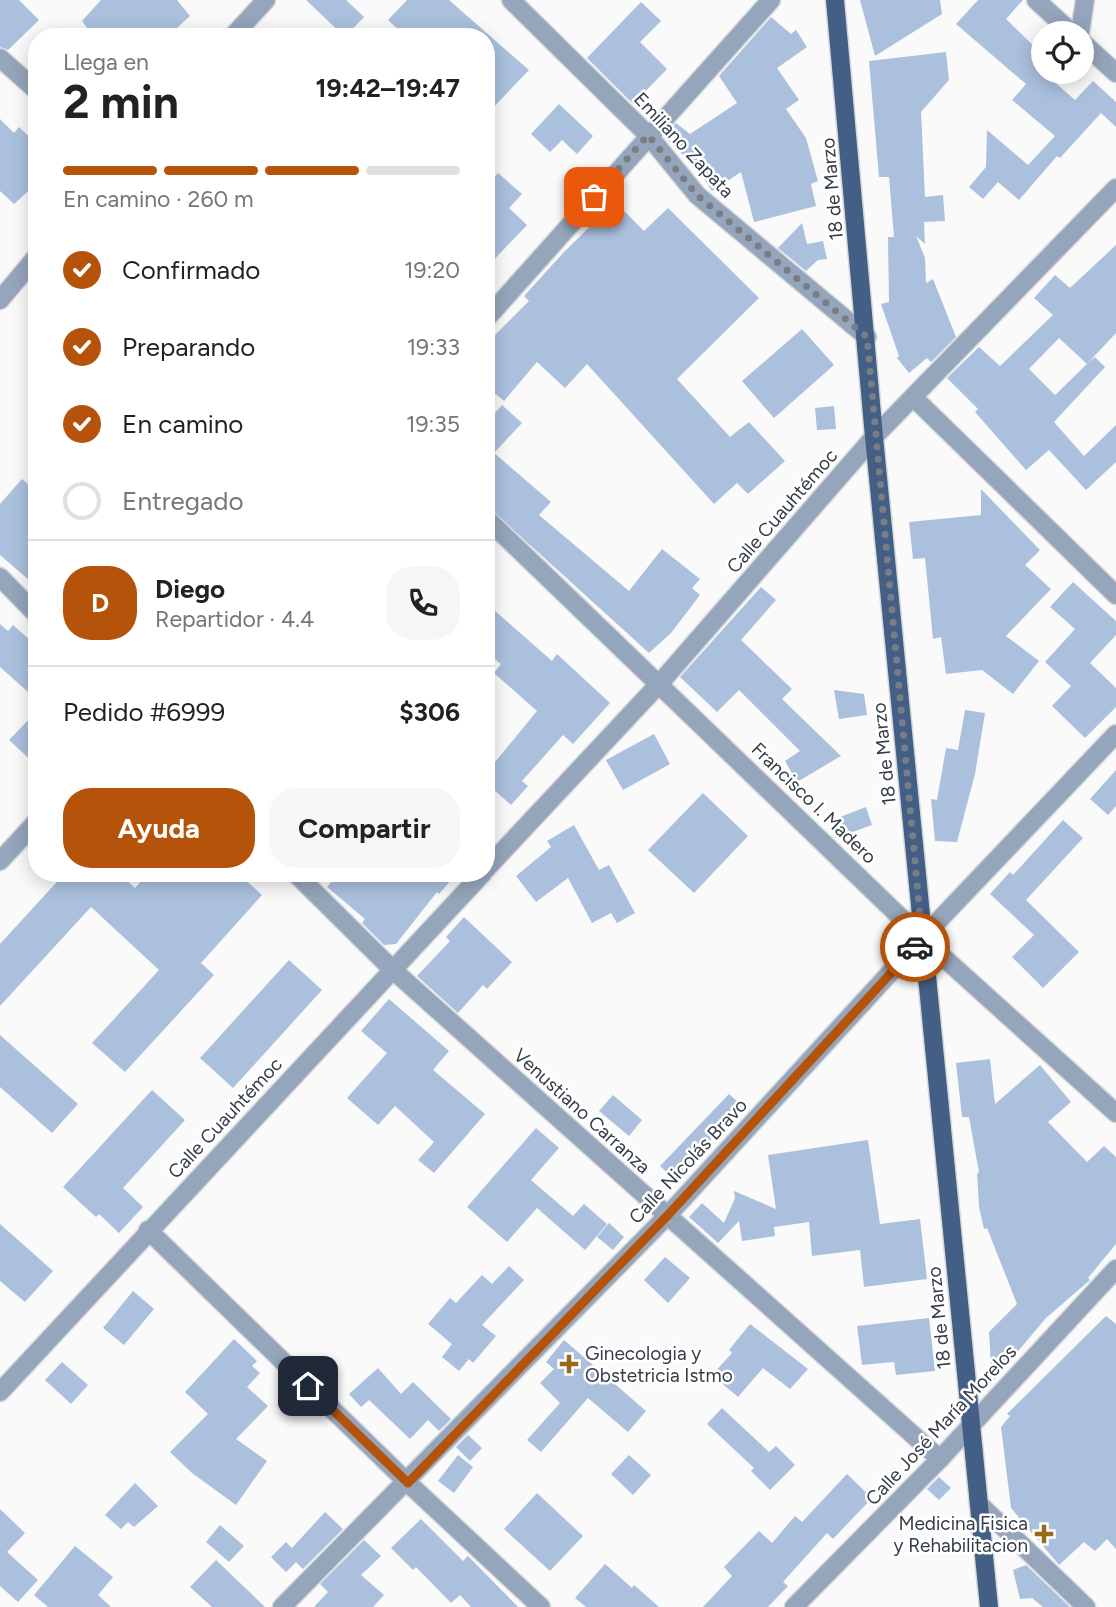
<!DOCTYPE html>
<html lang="es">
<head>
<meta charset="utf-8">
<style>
	body { margin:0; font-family:Figtree,sans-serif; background:#f6f6f6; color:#222; height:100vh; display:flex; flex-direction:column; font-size:26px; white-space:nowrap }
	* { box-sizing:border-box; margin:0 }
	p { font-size:23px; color:#767676 }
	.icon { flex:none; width:38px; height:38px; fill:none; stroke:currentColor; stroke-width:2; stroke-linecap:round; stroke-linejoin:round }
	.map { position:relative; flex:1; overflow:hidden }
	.drawer { position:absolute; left:28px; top:28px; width:467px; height:854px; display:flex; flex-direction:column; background:#fff; border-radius:28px; box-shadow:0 4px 18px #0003 }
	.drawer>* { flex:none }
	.buttons { position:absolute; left:1031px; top:21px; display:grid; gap:14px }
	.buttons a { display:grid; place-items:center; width:63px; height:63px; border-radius:50%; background:#fff; box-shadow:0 4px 18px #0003; font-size:35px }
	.pin { position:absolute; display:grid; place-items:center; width:60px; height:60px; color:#fff; margin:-30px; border-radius:14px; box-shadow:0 4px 10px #0006 }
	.courier { position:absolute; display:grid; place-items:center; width:70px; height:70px; margin:-35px; border:5px solid #b45309; border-radius:50%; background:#fff; color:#222; box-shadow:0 2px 9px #0007 }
	.headline em { font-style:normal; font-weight:700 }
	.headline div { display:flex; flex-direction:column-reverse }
	.headline { display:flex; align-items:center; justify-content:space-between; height:119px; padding:0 35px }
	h1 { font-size:46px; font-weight:700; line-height:52px }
	.bar { display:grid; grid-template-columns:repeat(4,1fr); gap:10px 7px; align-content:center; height:84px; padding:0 35px }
	.bar i { height:9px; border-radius:5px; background:#e0e0e0 }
	.bar .on { background:#b45309 }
	.bar p { grid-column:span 4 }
	.line { display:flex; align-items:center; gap:18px; padding:0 35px; border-top:2px solid #e0e0e0 }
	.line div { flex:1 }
	.round { display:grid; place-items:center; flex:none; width:74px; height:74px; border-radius:28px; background:#f6f6f6 }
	ol { padding:0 35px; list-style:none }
	li { display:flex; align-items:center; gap:21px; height:77px }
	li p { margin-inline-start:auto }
	li .icon { padding:7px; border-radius:50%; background:#b45309; color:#fff; stroke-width:4 }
	li:last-child { color:#767676 }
	li i { width:38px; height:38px; border:4px solid #e0e0e0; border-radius:50% }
	.cta { display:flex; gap:14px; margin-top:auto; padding:14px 35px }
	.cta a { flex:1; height:80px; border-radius:28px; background:#b45309; color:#fff; font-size:28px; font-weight:700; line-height:80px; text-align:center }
	.cta a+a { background:#f6f6f6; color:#222 }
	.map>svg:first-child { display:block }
	.building { fill:#aac0dd; fill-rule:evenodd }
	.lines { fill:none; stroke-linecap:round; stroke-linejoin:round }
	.minor-casing { stroke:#d6d8da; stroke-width:21 }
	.major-casing { stroke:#d6d8da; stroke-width:21 }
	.minor { stroke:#95a5bb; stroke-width:18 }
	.major { stroke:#435f85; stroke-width:18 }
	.done { stroke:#797e86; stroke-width:7; stroke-dasharray:0 12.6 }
	.route { stroke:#b45309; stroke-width:9 }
	.poi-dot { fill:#976918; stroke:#fff; stroke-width:2.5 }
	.labels { text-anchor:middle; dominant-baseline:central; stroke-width:5; stroke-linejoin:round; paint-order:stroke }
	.street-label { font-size:19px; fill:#343c48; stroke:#fff }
	.poi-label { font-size:19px; fill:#343c48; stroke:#fff; text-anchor:start }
</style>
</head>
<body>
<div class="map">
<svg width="1116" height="1607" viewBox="0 0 1116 1607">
	<rect width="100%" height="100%" fill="#fafafa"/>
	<!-- building -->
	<g class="building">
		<path d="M0,0H19L39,20L8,50L0,47Z"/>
		<path d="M101,0H177L190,16L167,37H94L82,21Z"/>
		<path d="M306,0H346L364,17L345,37Z"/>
		<path d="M407,0H449L529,70L486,115V37H406L388,20Z"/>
		<path d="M860,0H940L942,14L875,56Z"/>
		<path d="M978,0H1023L1006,19L1042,54L1033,63L1075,100L1093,81L1116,102V127L1101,113L1060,158L1057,156L1019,200L998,182L983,199L969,187L986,167L987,130L1028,165L1055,136L1012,100L1026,84L956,24Z"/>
		<path d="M641,2L661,21L640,42L667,69L633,104L587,58Z"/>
		<path d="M771,17L791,34L796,30L807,47L777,68L799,100L786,109L806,138L818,181L811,184L816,206L754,222L741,172L712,191L696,167L664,137L676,123L690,134L737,103L719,76Z"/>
		<path d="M946,52L949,80L921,112L925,197L943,195L945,221L924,222L925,244L916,236L925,258L926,283L933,279L956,337L931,362L927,358L909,373L897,358L899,356L881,304L889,302L888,237H894L889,177H879L869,61Z"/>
		<path d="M559,104L593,136L577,154L562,140L550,152L531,134Z"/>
		<path d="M0,119L14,133L19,127L37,144V183L14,204L0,191Z"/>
		<path d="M498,173L522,194L509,208L527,225L486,268V185Z"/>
		<path d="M615,202L644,231L668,208L759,298L677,379L730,437L749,422L785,461L748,494L737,483L714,504L587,364L565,388L537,362L504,401L486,386V344L529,301L524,296L564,252Z"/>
		<path d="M802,223L807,244L823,241L827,259L818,260L806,271L778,248Z"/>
		<path d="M1116,245V333L1087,364L1095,357L1105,367L1054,422L1084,456L1116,425V462L1086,490L1049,450L1026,470L975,412L978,409L947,378L979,347L1000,366L1053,315L1034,298L1055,275L1070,288ZM1059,338L1087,364L1055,395L1029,369Z"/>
		<path d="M802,329L834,365L774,418L742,381Z"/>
		<path d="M502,405L522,423L494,453L551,502L539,515L629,591L662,549L700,579L692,588L700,595L671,633L649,653L486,505V423Z"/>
		<path d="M834,406L836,429L817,430L815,408Z"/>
		<path d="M22,479L37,492V587L0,555V504Z"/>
		<path d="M981,489L1040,550L1025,565L1051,589L1006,636L1039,661L1013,694L982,670L946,674L941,637L933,639L925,558L913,559L909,522L981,515Z"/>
		<path d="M1073,582L1116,621V635L1090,663L1116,688V707L1085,738L1052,706L1071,686L1045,662L1075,629L1050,607Z"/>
		<path d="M761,587L776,600L741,640L792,689L782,699L841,756L797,782L785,761L800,751L739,690L717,712L680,677Z"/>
		<path d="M486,603L552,661L557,654L610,703L573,744L563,735L522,781L528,786L511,805L486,783V773L537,711L494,673L501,664L486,652Z"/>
		<path d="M0,624L8,631L13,625L37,646V700L0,667Z"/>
		<path d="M834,690L864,694L867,715L839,719Z"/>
		<path d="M965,710L985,713L975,774L957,842L935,841L931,799L937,800L946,748L958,750Z"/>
		<path d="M37,711V766L9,740Z"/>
		<path d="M654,734L670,764L623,790L606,760Z"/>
		<path d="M1116,770V806L1108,815L1090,799Z"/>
		<path d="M703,793L748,836L694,893L648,850Z"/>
		<path d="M866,807L872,825L836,838L830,821Z"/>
		<path d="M1063,820L1083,838L1026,900L1079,952L1043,988L1012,957L1034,935L990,894L1010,872L1013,875Z"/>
		<path d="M574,825L599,870L609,865L635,913L617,923L611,913L592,923L568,878L536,902L516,876L551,847L547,841Z"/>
		<path d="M65,873H119L135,888L148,873H238L262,895L201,963L214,975L125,1072L92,1043L159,970L91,907L0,1006V944Z"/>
		<path d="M339,873H457L439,894L437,892L396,944L384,945L362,923L365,919L327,887Z"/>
		<path d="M464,917L512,962L487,989L483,985L458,1013L417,976L450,941L446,937Z"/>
		<path d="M289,960L322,990L233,1088L200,1058Z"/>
		<path d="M389,999L449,1051L433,1070L485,1114L434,1173L418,1160L434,1142L395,1106L378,1125L347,1098L387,1053L361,1031Z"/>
		<path d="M0,1035L78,1104L52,1133L0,1087Z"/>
		<path d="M990,1059L995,1104L1040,1065L1071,1102L1048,1122L1087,1162L1104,1146L1116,1157V1244L1088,1278L1090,1280L1046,1318L992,1382L989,1332L1017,1304L987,1228L984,1229L979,1207L977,1174L979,1172L969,1117H962L956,1063Z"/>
		<path d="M152,1090L185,1120L123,1188L143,1207L119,1233L99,1214L96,1217L63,1187Z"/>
		<path d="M729,1094L742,1106L674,1179L660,1166Z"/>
		<path d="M613,1095L642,1120L629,1136L599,1111Z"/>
		<path d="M536,1128L559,1148L531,1180L573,1216L584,1204L607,1224L585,1250L537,1208L507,1242L467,1207Z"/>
		<path d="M868,1140L880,1224L920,1219L927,1279L864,1287L860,1250L812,1256L809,1222L774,1227L775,1236L742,1241L739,1221L718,1243L689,1217L702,1203L724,1223L735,1198L734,1191L776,1209L768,1155Z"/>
		<path d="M609,1223L624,1237L613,1250L597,1237Z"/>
		<path d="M0,1224L53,1271L25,1302L0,1281Z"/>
		<path d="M665,1257L690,1278L668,1303L644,1280Z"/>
		<path d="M509,1266L524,1280L482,1325L496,1336L473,1363L469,1359L459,1371L442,1357L452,1344L428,1324L450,1298L456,1303L482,1275L492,1284Z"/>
		<path d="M133,1291L154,1309L124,1345L103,1328Z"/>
		<path d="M1106,1316L1116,1324V1549L1107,1539L1095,1551L1084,1542L1059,1565L1011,1508L1001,1427L1010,1416L1007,1414Z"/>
		<path d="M929,1318L935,1371L896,1375L894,1362L862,1365L857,1326Z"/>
		<path d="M750,1324L808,1369L790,1389L763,1368L738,1397L712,1375L732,1353L729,1350Z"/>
		<path d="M234,1339L257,1361L252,1366L260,1373L247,1387L268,1406L236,1439L267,1461L236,1505L192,1473L170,1452L208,1414L185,1392Z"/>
		<path d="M564,1340L646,1411L628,1432L588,1398L541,1452L527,1440L560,1403L540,1383L554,1369L546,1362Z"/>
		<path d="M62,1362L88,1385L71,1404L45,1380Z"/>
		<path d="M378,1368L401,1394L413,1382L451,1419L439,1431L428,1420L410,1439L369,1400L361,1407L349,1394Z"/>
		<path d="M722,1408L769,1452L776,1446L795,1465L770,1490L751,1471L754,1468L707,1424Z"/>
		<path d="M468,1435L482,1448L470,1461L456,1447Z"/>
		<path d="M458,1455L473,1467L454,1493L438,1481Z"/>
		<path d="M629,1455L651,1475L633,1495L611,1474Z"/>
		<path d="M847,1474L872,1498L833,1539L827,1533L783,1582L788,1586L768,1607H703L732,1576L724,1567L759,1531L772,1543L795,1516L802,1522Z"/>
		<path d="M939,1477L951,1488L939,1500L927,1489Z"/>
		<path d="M135,1483L158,1506L134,1527L128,1522L121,1529L105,1515Z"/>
		<path d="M537,1493L583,1536L550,1571L504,1529Z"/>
		<path d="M0,1509L25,1533L7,1552L38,1580L18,1602L0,1586Z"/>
		<path d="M325,1512L343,1529L303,1569L296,1562L286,1572L271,1557L286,1542L292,1548Z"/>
		<path d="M421,1519L463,1561L468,1556L518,1607H471L460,1595L451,1603L416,1567L413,1570L391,1548Z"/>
		<path d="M220,1525L244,1546L229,1562L206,1542Z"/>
		<path d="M364,1540L381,1556L361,1575L384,1595L373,1607H314L328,1592L320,1584Z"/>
		<path d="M75,1546L113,1577L98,1595L111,1607H48L34,1595Z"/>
		<path d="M216,1560L265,1607H212L190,1587Z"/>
		<path d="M605,1564L632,1588L634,1585L659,1607H586L575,1598Z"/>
		<path d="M1026,1565L1070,1607H1043L1032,1598L1020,1599L1013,1570Z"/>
	</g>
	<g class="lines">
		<!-- minor casing -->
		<g class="minor-casing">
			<g id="minor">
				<path d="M511,0L648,135L697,195L867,337"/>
				<path d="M1036,0L1072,33"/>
				<path d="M1080,33L1085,0"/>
				<path d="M232,37L266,0"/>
				<path d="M1082,42L1116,73"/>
				<path d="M0,58L37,91"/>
				<path d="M0,300L37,256"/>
				<path d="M486,319L771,0"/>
				<path d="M913,397L1116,595"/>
				<path d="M486,518L922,938L1116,1113"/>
				<path d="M0,577L37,615"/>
				<path d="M0,861L37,821"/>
				<path d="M486,869L660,683L874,437L1116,188"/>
				<path d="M295,873L393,970L940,1459"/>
				<path d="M148,1230L408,1483L541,1607"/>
				<path d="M0,1392L483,873"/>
				<path d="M979,1504L1086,1607"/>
				<path d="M282,1607L668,1215L922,938L1116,734"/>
				<path d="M794,1607L940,1459L1116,1269"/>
			</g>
		</g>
		<!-- major casing -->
		<g class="major-casing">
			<path id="major" d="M835,0L874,437L989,1607"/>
		</g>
		<!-- minor -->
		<use href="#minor" class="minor"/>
		<!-- major -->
		<use href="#major" class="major"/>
	</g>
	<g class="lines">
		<!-- done -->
		<path class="done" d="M594,197L648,135L697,195L867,337L922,938L915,947"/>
		<!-- route -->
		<path class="route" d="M308,1386L408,1483L668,1215L915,947"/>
	</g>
	<!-- markers -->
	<g class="poi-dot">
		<path d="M565.5 1353.5h7v7h7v7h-7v7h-7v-7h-7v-7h7z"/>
		<path d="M1040.5 1523.5h7v7h7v7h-7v7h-7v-7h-7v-7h7z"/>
	</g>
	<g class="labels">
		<!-- street labels -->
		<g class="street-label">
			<text transform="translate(684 145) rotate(47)">Emiliano Zapata</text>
			<text transform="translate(832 189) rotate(-95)">18 de Marzo</text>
			<text transform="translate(782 511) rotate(-49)">Calle Cuauhtémoc</text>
			<text transform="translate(884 754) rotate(-96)">18 de Marzo</text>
			<text transform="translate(814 803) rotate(44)">Francisco I. Madero</text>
			<text transform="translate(582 1111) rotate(42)">Venustiano Carranza</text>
			<text transform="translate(225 1118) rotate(-47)">Calle Cuauhtémoc</text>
			<text transform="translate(688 1161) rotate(-47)">Calle Nicolás Bravo</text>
			<text transform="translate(939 1318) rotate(-96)">18 de Marzo</text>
			<text transform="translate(941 1425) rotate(-47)">Calle José María Morelos</text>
		</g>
		<!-- poi labels -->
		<g class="poi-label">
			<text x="585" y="1353">Ginecologia y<tspan x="585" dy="22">Obstetricia Istmo</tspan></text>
			<text x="1028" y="1523" text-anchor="end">Medicina Fisica<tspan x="1028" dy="22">y Rehabilitacion</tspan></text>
		</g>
	</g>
</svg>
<div class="buttons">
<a><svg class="icon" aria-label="locate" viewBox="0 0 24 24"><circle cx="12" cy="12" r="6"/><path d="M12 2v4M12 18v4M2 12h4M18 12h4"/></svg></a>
</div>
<div class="pin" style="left:594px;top:197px;background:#ea580c"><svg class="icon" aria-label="bag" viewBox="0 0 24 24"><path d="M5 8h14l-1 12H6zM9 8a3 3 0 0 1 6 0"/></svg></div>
<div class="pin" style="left:308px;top:1386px;background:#1f2937"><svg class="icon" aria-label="home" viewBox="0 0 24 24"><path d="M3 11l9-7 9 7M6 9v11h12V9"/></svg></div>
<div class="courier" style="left:915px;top:947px"><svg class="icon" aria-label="car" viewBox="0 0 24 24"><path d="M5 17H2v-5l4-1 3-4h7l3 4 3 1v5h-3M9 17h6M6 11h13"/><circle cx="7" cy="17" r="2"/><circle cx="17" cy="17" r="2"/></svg></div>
<section class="drawer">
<div class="headline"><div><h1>2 min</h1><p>Llega en</p></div><em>19:42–19:47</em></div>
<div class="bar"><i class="on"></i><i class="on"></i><i class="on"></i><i></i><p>En camino · 260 m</p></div>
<ol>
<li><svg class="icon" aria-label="check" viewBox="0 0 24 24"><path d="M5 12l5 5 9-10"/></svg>Confirmado<p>19:20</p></li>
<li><svg class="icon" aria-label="check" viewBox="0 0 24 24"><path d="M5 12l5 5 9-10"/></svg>Preparando<p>19:33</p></li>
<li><svg class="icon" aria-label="check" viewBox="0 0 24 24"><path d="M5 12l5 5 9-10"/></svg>En camino<p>19:35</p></li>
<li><i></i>Entregado</li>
</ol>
<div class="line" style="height:126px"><b class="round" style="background:#b45309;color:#fff">D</b><div><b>Diego</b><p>Repartidor · 4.4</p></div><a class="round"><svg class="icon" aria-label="phone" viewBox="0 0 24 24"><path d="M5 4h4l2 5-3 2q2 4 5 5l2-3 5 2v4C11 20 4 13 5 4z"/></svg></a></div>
<div class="line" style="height:91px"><div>Pedido #6999</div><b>$306</b></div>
<div class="cta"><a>Ayuda</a><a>Compartir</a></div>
</section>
</div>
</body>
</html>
